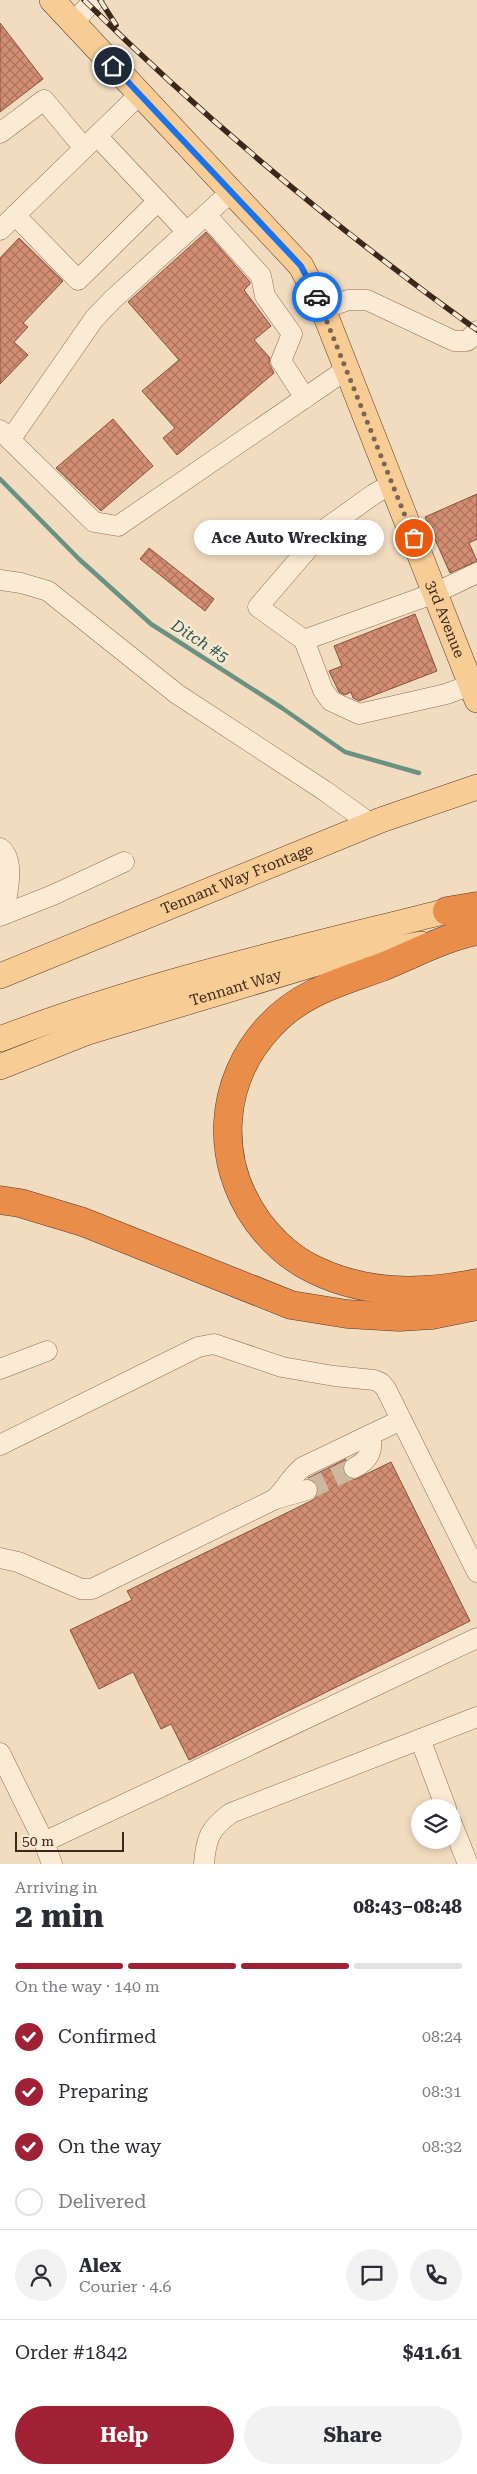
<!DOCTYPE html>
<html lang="en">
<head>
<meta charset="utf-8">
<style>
	body { margin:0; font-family:"Roboto Serif",serif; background:#f2f2f3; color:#2b2b33; height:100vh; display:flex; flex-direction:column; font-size:19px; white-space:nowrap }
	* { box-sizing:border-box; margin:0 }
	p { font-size:16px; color:#7c7c81 }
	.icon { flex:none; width:28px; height:28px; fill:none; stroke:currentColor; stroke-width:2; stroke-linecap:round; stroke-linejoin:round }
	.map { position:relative; height:1864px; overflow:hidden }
	.details { display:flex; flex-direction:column; background:#fff; flex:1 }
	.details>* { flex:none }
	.tools { position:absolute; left:411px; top:1799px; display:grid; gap:10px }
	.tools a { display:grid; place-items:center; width:50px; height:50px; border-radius:50%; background:#fff; box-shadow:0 2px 8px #0003; font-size:25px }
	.scale { position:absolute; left:15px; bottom:12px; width:109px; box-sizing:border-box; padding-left:5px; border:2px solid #3b271c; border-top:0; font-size:14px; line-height:18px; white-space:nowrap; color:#3b271c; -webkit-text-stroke:4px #f8e7d1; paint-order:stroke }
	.pin { position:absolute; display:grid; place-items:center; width:42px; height:42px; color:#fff; margin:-21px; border:2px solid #fff; border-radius:50%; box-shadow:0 1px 5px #0007 }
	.courier { position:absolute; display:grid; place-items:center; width:50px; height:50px; margin:-25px; border:4px solid #1a73e8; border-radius:50%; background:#fff; color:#222; box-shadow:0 1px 6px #0007 }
	.bubble { position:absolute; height:35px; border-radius:18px; background:#fff; box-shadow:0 2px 8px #0003; font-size:16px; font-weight:700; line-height:35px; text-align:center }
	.overview em { font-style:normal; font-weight:700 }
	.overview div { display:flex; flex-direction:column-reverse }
	.overview { display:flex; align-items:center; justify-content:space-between; height:85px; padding:0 15px }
	h1 { font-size:32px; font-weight:700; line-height:38px }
	.bar { display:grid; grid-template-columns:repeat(4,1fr); gap:8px 5px; align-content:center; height:60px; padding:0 15px }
	.bar i { height:6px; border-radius:4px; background:#e1e1e2 }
	.bar .selected { background:#a02134 }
	.bar p { grid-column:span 4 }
	.line { display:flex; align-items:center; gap:12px; padding:0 15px; border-top:1px solid #e1e1e2 }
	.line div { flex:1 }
	.round { display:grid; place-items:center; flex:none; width:52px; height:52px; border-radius:26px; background:#f2f2f3 }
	ol { padding:0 15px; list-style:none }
	li { display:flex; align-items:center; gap:15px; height:55px }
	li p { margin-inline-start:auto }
	li .icon { padding:5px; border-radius:50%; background:#a02134; color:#fff; stroke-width:4 }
	li:last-child { color:#7c7c81 }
	li i { width:28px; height:28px; border:2px solid #e1e1e2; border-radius:50% }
	.button { display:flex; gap:10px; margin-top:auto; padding:10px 15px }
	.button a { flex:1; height:58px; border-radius:30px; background:#a02134; color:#fff; font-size:20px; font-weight:700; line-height:58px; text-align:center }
	.button a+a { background:#f2f2f3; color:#2b2b33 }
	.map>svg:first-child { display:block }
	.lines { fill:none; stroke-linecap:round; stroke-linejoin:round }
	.stream { stroke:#6a9283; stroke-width:4.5 }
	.building { fill:url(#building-cross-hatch); stroke:#8e503a }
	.minor-tunnel { stroke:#cdb89f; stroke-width:20; stroke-dasharray:20 10; stroke-linecap:butt }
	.minor-casing { stroke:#8c6c57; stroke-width:21 }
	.major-casing { stroke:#5a3b2b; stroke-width:26 }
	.highway-casing { stroke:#5a3b2b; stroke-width:29 }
	.minor { stroke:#fbebd4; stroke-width:20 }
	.major { stroke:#f8cc95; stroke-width:25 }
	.highway { stroke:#e88d4a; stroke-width:28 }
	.rail-casing { stroke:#3b271c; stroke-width:5.5 }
	.rail { stroke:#f8e7d1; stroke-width:4; stroke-dasharray:11; stroke-linecap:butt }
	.done { stroke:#7b6655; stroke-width:5; stroke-dasharray:0 9 }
	.route { stroke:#1a73e8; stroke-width:6 }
	.labels { text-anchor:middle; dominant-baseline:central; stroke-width:5; stroke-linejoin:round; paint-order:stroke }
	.street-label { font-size:15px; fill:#3b271c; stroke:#f8e7d1 }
	.water-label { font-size:16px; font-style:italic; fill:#2a5c52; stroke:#f8e7d1 }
</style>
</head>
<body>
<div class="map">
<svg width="477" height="1864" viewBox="0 0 477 1864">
	<defs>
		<pattern id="building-cross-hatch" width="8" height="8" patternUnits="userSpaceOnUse" patternTransform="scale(1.25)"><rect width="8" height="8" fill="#d38e73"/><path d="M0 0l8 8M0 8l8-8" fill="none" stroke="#ac745e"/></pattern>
	</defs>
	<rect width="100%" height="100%" fill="#f2dcc0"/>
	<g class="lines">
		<!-- stream -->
		<path class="stream" d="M0,479L79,559L151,624L282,708L345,752L419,773"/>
	</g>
	<!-- building -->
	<g class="building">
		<path d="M0,23L43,79L0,112Z"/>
		<path d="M206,232L250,282V284L244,290L271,326L254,340L270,358L269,363L274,373L177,455L163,438L175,428L142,391L179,360L128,302Z"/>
		<path d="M19,238L63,281L23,323L28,327L14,342L28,355L0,384V258Z"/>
		<path d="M113,419L153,466L101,511L56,468Z"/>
		<path d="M477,494V539L469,543L477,561L450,573L425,517Z"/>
		<path d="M149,548L214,599L205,611L140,559Z"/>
		<path d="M415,614L437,671L359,701L353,698L351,692L345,695L339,692L329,671L342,666L334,646Z"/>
		<path d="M346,1459L342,1468L344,1474L354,1480L391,1462L470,1621L189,1760L171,1724L161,1729L133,1672L99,1689L70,1630L132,1600L127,1591L315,1499L318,1493V1486L315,1481L308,1478Z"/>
	</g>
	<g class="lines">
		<!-- minor-tunnel -->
		<path class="minor-tunnel" d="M307,1490L354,1468"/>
		<!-- minor casing -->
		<g class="minor-casing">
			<g id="minor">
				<path d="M73,23L94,0"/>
				<path d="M0,133L44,100L84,148"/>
				<path d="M97,136L187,232"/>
				<path d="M15,215L78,280L158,201"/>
				<path d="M206,215L261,276L265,296L292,334L281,361L305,398"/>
				<path d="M0,230L140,94"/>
				<path d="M323,309L348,300H367L454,341H467L477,331"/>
				<path d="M0,430L94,522L118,526L347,369"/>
				<path d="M10,440L94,319L112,300L231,192"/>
				<path d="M392,484L374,494L325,529L258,607L304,640L323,690L331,701L359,714L446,694L471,685"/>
				<path d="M0,580L21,583L48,591L177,694L325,791L371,824"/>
				<path d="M304,640L435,593L477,573"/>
				<path d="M0,848C17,861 6,896 4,914"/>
				<path d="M0,916L53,895L124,862"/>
				<path d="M0,1369L47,1351"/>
				<path d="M0,1445L198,1347L214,1344L282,1367L334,1376L374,1380L381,1383L386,1389L477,1572"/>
				<path d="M354,1468C369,1460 374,1451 370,1435"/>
				<path d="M275,1499L307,1490"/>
				<path d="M0,1558L18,1562L81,1589H92L275,1499C286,1489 291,1476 303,1467L401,1420"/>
				<path d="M420,1739L446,1808"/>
				<path d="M0,1753L44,1842L52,1864"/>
				<path d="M452,1824L468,1864"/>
				<path d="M44,1842L477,1638"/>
				<path d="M204,1864C206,1838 210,1828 231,1813L477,1717"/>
			</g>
		</g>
		<!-- major casing -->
		<g class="major-casing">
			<g id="major">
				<path id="s1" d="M52,0L301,266L323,309L477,700"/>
				<path id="s2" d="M0,976L381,820L477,787"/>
				<path d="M0,1039C145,983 297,949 447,911"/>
				<path id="s3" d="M0,1067L88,1032L324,961L421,944"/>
			</g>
		</g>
		<!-- highway casing -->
		<g class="highway-casing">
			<g id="highway">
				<path d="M447,911L477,906"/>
				<path d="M477,931C443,938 414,954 382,967C341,982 301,992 270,1026C218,1081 214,1161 258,1222C274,1243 291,1259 315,1270C367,1295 422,1294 477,1283"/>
				<path d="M0,1200L20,1203L83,1222L291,1305L347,1314L399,1317L432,1315L477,1306"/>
			</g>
		</g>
		<!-- minor -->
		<use href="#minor" class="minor"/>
		<!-- major -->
		<use href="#major" class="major"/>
		<!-- highway -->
		<use href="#highway" class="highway"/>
		<!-- rail casing -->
		<g class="rail-casing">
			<g id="rail">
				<path d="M84,0C206,120 338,230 477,330"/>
				<path d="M100,0L116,25"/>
			</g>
		</g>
		<!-- rail -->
		<use href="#rail" class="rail"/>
	</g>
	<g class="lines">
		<!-- done -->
		<path class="done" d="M317,297L414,538"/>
		<!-- route -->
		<path class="route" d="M113,66L301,266L317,297"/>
	</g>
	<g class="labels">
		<!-- street labels -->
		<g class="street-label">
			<text stroke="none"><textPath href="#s1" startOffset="746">3rd Avenue</textPath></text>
			<text stroke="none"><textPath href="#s2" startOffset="256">Tennant Way Frontage</textPath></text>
			<text stroke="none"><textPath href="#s3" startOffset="249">Tennant Way</textPath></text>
		</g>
		<!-- water labels -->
		<g class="water-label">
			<text transform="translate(200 641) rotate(33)">Ditch #5</text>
		</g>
	</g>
</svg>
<div class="tools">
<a><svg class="icon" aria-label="layers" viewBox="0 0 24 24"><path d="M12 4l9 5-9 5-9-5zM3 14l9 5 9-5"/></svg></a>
</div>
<div class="scale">50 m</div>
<div class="pin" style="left:414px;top:538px;background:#ea580c"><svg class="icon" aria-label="bag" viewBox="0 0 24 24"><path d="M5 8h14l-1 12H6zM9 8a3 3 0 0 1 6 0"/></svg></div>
<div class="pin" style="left:113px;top:66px;background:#1f2937"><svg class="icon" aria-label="home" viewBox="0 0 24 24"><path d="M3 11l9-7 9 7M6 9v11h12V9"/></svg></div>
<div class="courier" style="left:317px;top:297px"><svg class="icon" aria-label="car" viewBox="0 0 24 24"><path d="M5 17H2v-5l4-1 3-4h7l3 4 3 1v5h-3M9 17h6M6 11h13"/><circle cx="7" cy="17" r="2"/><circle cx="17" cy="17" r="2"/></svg></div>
<div class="bubble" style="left:194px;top:520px;width:190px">Ace Auto Wrecking</div>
</div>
<section class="details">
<div class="overview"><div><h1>2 min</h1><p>Arriving in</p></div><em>08:43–08:48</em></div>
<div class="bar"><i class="selected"></i><i class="selected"></i><i class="selected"></i><i></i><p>On the way · 140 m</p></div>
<ol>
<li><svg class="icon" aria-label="check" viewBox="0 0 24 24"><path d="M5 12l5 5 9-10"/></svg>Confirmed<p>08:24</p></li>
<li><svg class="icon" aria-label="check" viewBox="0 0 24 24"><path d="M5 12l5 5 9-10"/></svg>Preparing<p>08:31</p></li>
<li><svg class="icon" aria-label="check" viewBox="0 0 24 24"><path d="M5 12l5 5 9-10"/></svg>On the way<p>08:32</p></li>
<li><i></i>Delivered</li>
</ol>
<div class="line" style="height:90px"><a class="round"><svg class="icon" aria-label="person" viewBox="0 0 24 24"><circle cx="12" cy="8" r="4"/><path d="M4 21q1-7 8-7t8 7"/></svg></a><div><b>Alex</b><p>Courier · 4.6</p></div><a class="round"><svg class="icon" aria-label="chat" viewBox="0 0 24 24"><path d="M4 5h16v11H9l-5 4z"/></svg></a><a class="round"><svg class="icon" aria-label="phone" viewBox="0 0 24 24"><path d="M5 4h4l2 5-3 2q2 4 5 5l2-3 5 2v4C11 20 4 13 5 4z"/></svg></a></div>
<div class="line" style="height:65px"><div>Order #1842</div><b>$41.61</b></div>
<div class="button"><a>Help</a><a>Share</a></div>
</section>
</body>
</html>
